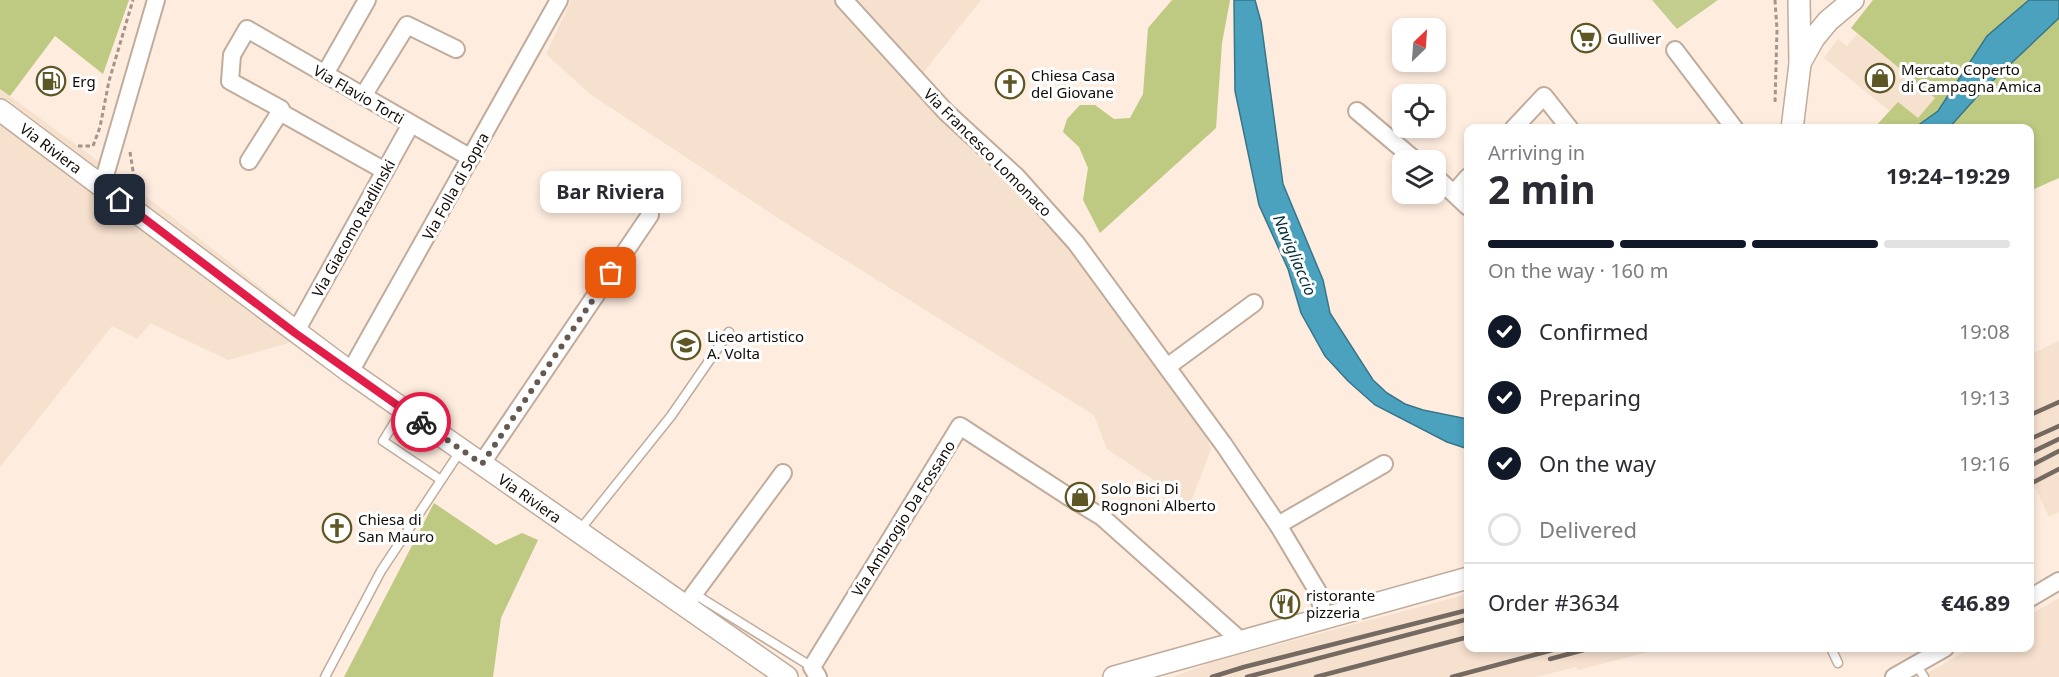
<!DOCTYPE html>
<html lang="en">
<head>
<meta charset="utf-8">
<style>
	body { margin:0; font-family:"Noto Sans",sans-serif; background:#f7f7f7; color:#2b2b33; height:100vh; display:flex; flex-direction:column; font-size:22px; white-space:nowrap }
	* { box-sizing:border-box; margin:0 }
	p { font-size:20px; color:#7c7c81 }
	.icon { flex:none; width:33px; height:33px; fill:none; stroke:currentColor; stroke-width:2; stroke-linecap:round; stroke-linejoin:round }
	.map { position:relative; flex:1; overflow:hidden }
	.drawer { position:absolute; left:1464px; top:124px; width:570px; height:528px; display:flex; flex-direction:column; background:#fff; border-radius:12px; box-shadow:0 3px 9px #0003 }
	.drawer>* { flex:none }
	.needle { width:39px; rotate:25deg }
	.controls { position:absolute; left:1392px; top:18px; display:grid; gap:12px }
	.controls a { display:grid; place-items:center; width:54px; height:54px; border-radius:12px; background:#fff; box-shadow:0 3px 9px #0003; font-size:30px }
	.pin { position:absolute; display:grid; place-items:center; width:51px; height:51px; color:#fff; margin:-26px; border-radius:12px; box-shadow:0 3px 9px #0006 }
	.courier { position:absolute; display:grid; place-items:center; width:60px; height:60px; margin:-30px; border:4px solid #e11d48; border-radius:50%; background:#fff; color:#222; box-shadow:0 2px 8px #0007 }
	.bubble { position:absolute; height:42px; border-radius:12px; background:#fff; box-shadow:0 3px 9px #0003; font-size:20px; font-weight:700; line-height:42px; text-align:center }
	.overview em { font-style:normal; font-weight:700 }
	.overview div { display:flex; flex-direction:column-reverse }
	.overview { display:flex; align-items:center; justify-content:space-between; height:102px; padding:0 24px }
	h1 { font-size:39px; font-weight:700; line-height:45px }
	.bar { display:grid; grid-template-columns:repeat(4,1fr); gap:9px 6px; align-content:center; height:72px; padding:0 24px }
	.bar i { height:8px; border-radius:4px; background:#e1e1e2 }
	.bar .on { background:#111827 }
	.bar p { grid-column:span 4 }
	.line { display:flex; align-items:center; gap:15px; padding:0 24px; border-top:2px solid #e1e1e2 }
	.line div { flex:1 }
	ol { padding:0 24px; list-style:none }
	li { display:flex; align-items:center; gap:18px; height:66px }
	li p { margin-inline-start:auto }
	li .icon { padding:6px; border-radius:50%; background:#111827; color:#fff; stroke-width:4 }
	li:last-child { color:#7c7c81 }
	li i { width:33px; height:33px; border:3px solid #e1e1e2; border-radius:50% }
	.map>svg:first-child { display:block }
	.built { fill:#f6e0ce }
	.green { fill:#c3cd8e }
	.forest { fill:#bec982 }
	.water { fill:#4aa2bf; stroke:#397588; stroke-width:1.5 }
	.lines { fill:none; stroke-linecap:round; stroke-linejoin:round }
	.service-casing { stroke:#c1ac9c; stroke-width:11 }
	.minor-casing { stroke:#c1ac9c; stroke-width:20 }
	.tertiary-casing { stroke:#c1ac9c; stroke-width:24 }
	.path { stroke:#a3958b; stroke-width:3; stroke-dasharray:4.5 3; stroke-linecap:butt }
	.service { stroke:#fff; stroke-width:8 }
	.minor { stroke:#fff; stroke-width:16 }
	.tertiary { stroke:#fff; stroke-width:21 }
	.rail { stroke:#756a61; stroke-width:4.5 }
	.done { stroke:#655a52; stroke-width:6; stroke-dasharray:0 10.8 }
	.route { stroke:#e11d48; stroke-width:8 }
	.labels { text-anchor:middle; dominant-baseline:central; stroke-width:6; stroke-linejoin:round; paint-order:stroke }
	.poi-label { font-size:15px; fill:#120b06; stroke:#fff; text-anchor:start }
	.street-label { font-size:15px; fill:#120b06; stroke:#fff }
	.water-label { font-size:16px; font-style:italic; fill:#042f3c; stroke:#fff }
</style>
</head>
<body>
<div class="map">
<svg width="2059" height="677" viewBox="0 0 2059 677">
	<rect width="100%" height="100%" fill="#feecdf"/>
	<!-- built -->
	<g class="built">
		<path d="M571,0H981L918,79L957,114L1015,162L1093,249L1171,359L1211,449L1190,504L1107,449L1094,415L784,222L590,94L546,54Z"/>
		<path d="M1857,34L1935,98L1918,118L1898,102L1890,111L1824,58L1838,39L1847,46Z"/>
		<path d="M0,89L143,194L291,311L289,343L228,360L150,323L137,339L112,326L0,467Z"/>
		<path d="M2059,341V512L2049,517L2036,489L2030,492V355Z"/>
		<path d="M1468,594V648H1663L1578,670L1576,667L1536,677H1172L1213,662Z"/>
		<path d="M2059,598V677H1921L1971,648H2030V615Z"/>
	</g>
	<!-- green -->
	<path class="green" d="M1652,0H1718L1677,29Z"/>
	<!-- forest -->
	<g class="forest">
		<path d="M0,0H129L103,74L55,36L10,96L0,89Z"/>
		<path d="M1172,0H1230L1222,43L1216,128L1100,233L1083,200L1088,168L1079,147L1063,132L1067,119L1080,105H1095L1114,119L1130,118L1143,94L1148,28Z"/>
		<path d="M1873,0H2029L1987,36L1938,111L1913,129H1873L1898,102L1918,118L1935,98L1851,28Z"/>
		<path d="M2059,18V178L2030,191V129H1948L1983,90Z"/>
		<path d="M434,503L496,545L522,533L538,540L501,618L493,677H344Z"/>
	</g>
	<!-- water -->
	<g class="water">
		<path d="M1234,0H1255L1261,22L1283,184L1323,280L1330,313L1373,380L1387,393L1405,404L1423,410L1468,419V449L1447,442L1375,405L1348,381L1325,356L1301,313L1288,269L1259,205L1235,91Z"/>
		<path d="M2029,0H2059V18L1983,90L1948,129H1913L1938,111L1987,36Z"/>
	</g>
	<g class="lines">
		<!-- service casing -->
		<g class="service-casing">
			<g id="service">
				<path d="M402,410L383,441L441,480"/>
				<path d="M579,531L671,416L729,332"/>
				<path d="M693,593L812,667"/>
				<path d="M1831,648L1838,663"/>
				<path d="M1916,664L1924,677"/>
				<path d="M325,677L381,571L461,450"/>
			</g>
		</g>
		<!-- minor casing -->
		<g class="minor-casing">
			<g id="minor">
				<path d="M844,0L946,112L1017,177L1076,243L1224,445L1278,525L1318,592L1324,618"/>
				<path d="M1675,50L1735,129"/>
				<path d="M325,74L367,0"/>
				<path d="M363,96L407,25L456,49"/>
				<path d="M1357,111L1415,160"/>
				<path d="M1513,129L1544,96L1570,129"/>
				<path d="M249,161L280,112"/>
				<path d="M385,171L280,112L281,109L230,81L232,55L247,29L471,158"/>
				<path d="M1436,177L1468,207"/>
				<path d="M102,186L156,0"/>
				<path d="M1454,193L1468,177"/>
				<path d="M295,333L411,124"/>
				<path d="M1167,367L1254,303"/>
				<path d="M350,372L559,0"/>
				<path d="M482,463L650,215"/>
				<path d="M1278,525L1384,464"/>
				<path d="M2030,598L2059,581"/>
				<path d="M685,606L783,473"/>
				<path d="M818,677L812,667L960,426L1069,497L1102,517L1240,640"/>
				<path d="M1894,677L1945,648"/>
			</g>
		</g>
		<!-- tertiary casing -->
		<g class="tertiary-casing">
			<g id="tertiary">
				<path d="M1800,63L1814,38L1828,21L1853,0"/>
				<path d="M0,110L350,372L787,677"/>
				<path d="M1792,129L1800,64L1799,0"/>
				<path d="M1114,677L1468,578"/>
			</g>
		</g>
		<!-- path -->
		<g class="path">
			<path d="M1775,0L1777,30L1775,103"/>
			<path d="M78,146H93L100,127L109,81L133,0"/>
			<path d="M130,152L136,190"/>
		</g>
		<!-- service -->
		<use href="#service" class="service"/>
		<!-- minor -->
		<use href="#minor" class="minor"/>
		<!-- tertiary -->
		<use href="#tertiary" class="tertiary"/>
		<!-- rail -->
		<g class="rail">
			<path d="M2030,415L2059,402"/>
			<path d="M2030,439L2059,426"/>
			<path d="M2030,453L2059,439"/>
			<path d="M2030,466L2059,451"/>
			<path d="M2030,484L2059,469"/>
			<path d="M1550,659L1591,648"/>
			<path d="M1212,677L1244,667L1468,610"/>
			<path d="M1247,677L1468,619"/>
			<path d="M1316,677L1468,637"/>
			<path d="M1452,677L1560,648"/>
		</g>
	</g>
	<g class="lines">
		<!-- done -->
		<path class="done" d="M421,422L482,464L611,273"/>
		<!-- route -->
		<path class="route" d="M120,200L295,333L421,422"/>
	</g>
	<!-- icons -->
	<defs>
		<g id="supermarket-ring" transform="scale(1.5)"><circle r="9.5" fill="#fff" stroke="#5c5724" stroke-width="1.5"/><path d="M-6-5.5h2.5l.6 2H6L4.5 2H-2.5L-4.4-4H-6ZM-1.5 3.2a1.3 1.3 0 1 0 .1 0ZM3 3.2a1.3 1.3 0 1 0 .1 0Z" fill="#5c5724"/></g>
		<g id="shop-ring" transform="scale(1.5)"><circle r="9.5" fill="#fff" stroke="#5c5724" stroke-width="1.5"/><path d="M-5-2.5h2.3a2.7 3.5 0 0 1 5.4 0H5L5.5 6h-11ZM-1.5-2.5h3a1.5 2.3 0 0 0-3 0Z" fill="#5c5724"/></g>
		<g id="fuel-ring" transform="scale(1.5)"><circle r="9.5" fill="#fff" stroke="#5c5724" stroke-width="1.5"/><path d="M-5.5-6h7V0h2V4h1.3V-2.5L3-4.5l.8-.8L6-3V5H2.5V1h-1V6h-7ZM-4.2-4.7v3.2H.2V-4.7Z" fill="#5c5724"/></g>
		<g id="church-ring" transform="scale(1.5)"><circle r="9.5" fill="#fff" stroke="#5c5724" stroke-width="1.5"/><path d="M-1.2-6h2.4v3.5h3.3v2.4h-3.3V6h-2.4V-.1h-3.3v-2.4h3.3Z" fill="#5c5724"/></g>
		<g id="school-ring" transform="scale(1.5)"><circle r="9.5" fill="#fff" stroke="#5c5724" stroke-width="1.5"/><path d="M0-5L7-2L0 1L-7-2ZM-4 1L0 2.5L4 1V4Q0 6-4 4Z" fill="#5c5724"/></g>
		<g id="restaurant-ring" transform="scale(1.5)"><circle r="9.5" fill="#fff" stroke="#5c5724" stroke-width="1.5"/><path d="M-5-6h1v4h1v-4h1v4h1v-4h1v5L-1.5 .5V6h-2V.5L-5-1ZM5-6V6H3V1.5H1.5Q1.5-4 5-6Z" fill="#5c5724"/></g>
	</defs>
	<g fill-rule="evenodd">
		<use href="#supermarket-ring" x="1586" y="38"/>
		<use href="#shop-ring" x="1880" y="78"/>
		<use href="#fuel-ring" x="51" y="81"/>
		<use href="#church-ring" x="1010" y="84"/>
		<use href="#school-ring" x="686" y="345"/>
		<use href="#shop-ring" x="1080" y="497"/>
		<use href="#church-ring" x="337" y="528"/>
		<use href="#restaurant-ring" x="1285" y="604"/>
	</g>
	<g class="labels">
		<!-- poi labels -->
		<g class="poi-label">
			<text x="1607" y="38">Gulliver</text>
			<text x="1901" y="69">Mercato Coperto<tspan x="1901" dy="17">di Campagna Amica</tspan></text>
			<text x="1031" y="75">Chiesa Casa<tspan x="1031" dy="17">del Giovane</tspan></text>
			<text x="72" y="81">Erg</text>
			<text x="707" y="336">Liceo artistico<tspan x="707" dy="17">A. Volta</tspan></text>
			<text x="1101" y="488">Solo Bici Di<tspan x="1101" dy="17">Rognoni Alberto</tspan></text>
			<text x="358" y="519">Chiesa di<tspan x="358" dy="17">San Mauro</tspan></text>
			<text x="1306" y="595">ristorante<tspan x="1306" dy="17">pizzeria</tspan></text>
		</g>
		<!-- street labels -->
		<g class="street-label">
			<text transform="translate(359 94) rotate(30)">Via Flavio Torti</text>
			<text transform="translate(51 148) rotate(37)">Via Riviera</text>
			<text transform="translate(988 152) rotate(45)">Via Francesco Lomonaco</text>
			<text transform="translate(455 186) rotate(-61)">Via Folla di Sopra</text>
			<text transform="translate(353 228) rotate(-61)">Via Giacomo Radlinski</text>
			<text transform="translate(530 498) rotate(35)">Via Riviera</text>
			<text transform="translate(903 518) rotate(-58)">Via Ambrogio Da Fossano</text>
		</g>
		<!-- water labels -->
		<g class="water-label">
			<text transform="translate(1295 255) rotate(67)">Navigliaccio</text>
		</g>
	</g>
</svg>
<div class="controls">
<a><svg class="needle" viewBox="-14 -14 28 28"><path d="M0-13l5 13h-10z" fill="#e53935"/><path d="M0 13l5-13h-10z" fill="#7c7c81"/></svg></a>
<a><svg class="icon" aria-label="locate" viewBox="0 0 24 24"><circle cx="12" cy="12" r="6"/><path d="M12 2v4M12 18v4M2 12h4M18 12h4"/></svg></a>
<a><svg class="icon" aria-label="layers" viewBox="0 0 24 24"><path d="M12 4l9 5-9 5-9-5zM3 14l9 5 9-5"/></svg></a>
</div>
<div class="pin" style="left:611px;top:273px;background:#ea580c"><svg class="icon" aria-label="bag" viewBox="0 0 24 24"><path d="M5 8h14l-1 12H6zM9 8a3 3 0 0 1 6 0"/></svg></div>
<div class="pin" style="left:120px;top:200px;background:#1f2937"><svg class="icon" aria-label="home" viewBox="0 0 24 24"><path d="M3 11l9-7 9 7M6 9v11h12V9"/></svg></div>
<div class="courier" style="left:421px;top:422px"><svg class="icon" aria-label="bike" viewBox="0 0 24 24"><circle cx="6" cy="16" r="4"/><circle cx="18" cy="16" r="4"/><path d="M6 16l4-8h5l3 8M10 8l3 8H6M13 5h3"/></svg></div>
<div class="bubble" style="left:540px;top:171px;width:141px">Bar Riviera</div>
<section class="drawer">
<div class="overview"><div><h1>2 min</h1><p>Arriving in</p></div><em>19:24–19:29</em></div>
<div class="bar"><i class="on"></i><i class="on"></i><i class="on"></i><i></i><p>On the way · 160 m</p></div>
<ol>
<li><svg class="icon" aria-label="check" viewBox="0 0 24 24"><path d="M5 12l5 5 9-10"/></svg>Confirmed<p>19:08</p></li>
<li><svg class="icon" aria-label="check" viewBox="0 0 24 24"><path d="M5 12l5 5 9-10"/></svg>Preparing<p>19:13</p></li>
<li><svg class="icon" aria-label="check" viewBox="0 0 24 24"><path d="M5 12l5 5 9-10"/></svg>On the way<p>19:16</p></li>
<li><i></i>Delivered</li>
</ol>
<div class="line" style="height:78px"><div>Order #3634</div><b>€46.89</b></div>
</section>
</div>
</body>
</html>
